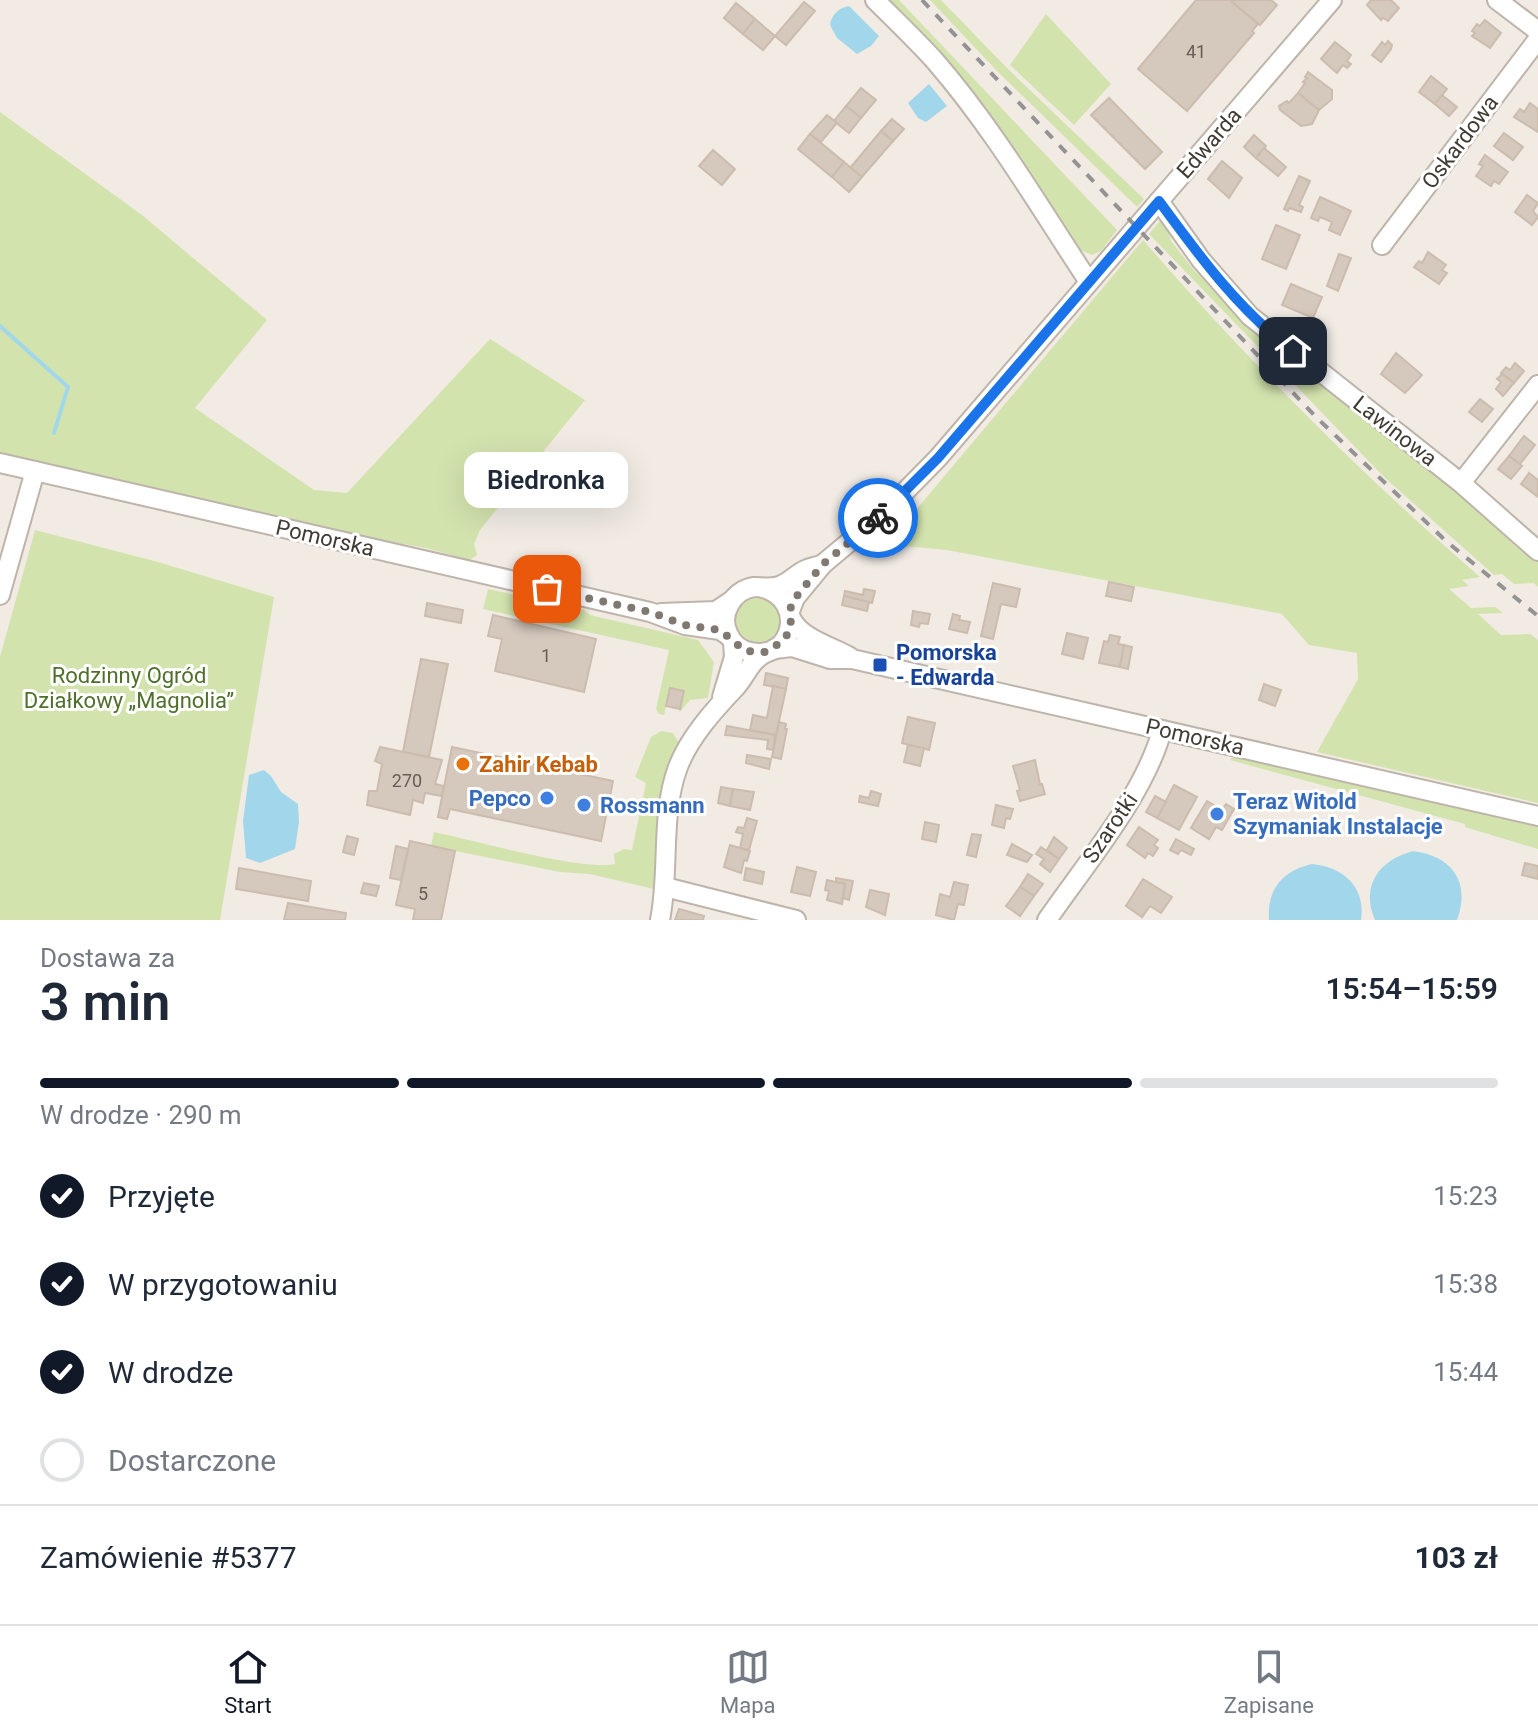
<!DOCTYPE html>
<html lang="pl">
<head>
<meta charset="utf-8">
<style>
	body { margin:0; font-family:Roboto,sans-serif; background:#f2f2f3; color:#1f2937; height:100vh; display:flex; flex-direction:column; font-size:30px; white-space:nowrap }
	* { box-sizing:border-box; margin:0 }
	p { font-size:26px; color:#747a83 }
	.icon { flex:none; width:44px; height:44px; fill:none; stroke:currentColor; stroke-width:2; stroke-linecap:round; stroke-linejoin:round }
	.map { position:relative; height:920px; overflow:hidden }
	.panel { display:flex; flex-direction:column; background:#fff; flex:1 }
	.panel>* { flex:none }
	.pin { position:absolute; display:grid; place-items:center; width:68px; height:68px; color:#fff; margin:-34px; border-radius:16px; box-shadow:0 4px 12px #0006 }
	.courier { position:absolute; display:grid; place-items:center; width:80px; height:80px; margin:-40px; border:6px solid #1a73e8; border-radius:50%; background:#fff; color:#222; box-shadow:0 2px 10px #0007 }
	.bubble { position:absolute; height:56px; border-radius:16px; background:#fff; box-shadow:0 8px 32px #0002; font-size:26px; font-weight:600; line-height:56px; text-align:center }
	.head em { font-style:normal; font-weight:600 }
	.head div { display:flex; flex-direction:column-reverse }
	.head { display:flex; align-items:center; justify-content:space-between; height:136px; padding:0 40px }
	h1 { font-size:52px; font-weight:600; line-height:60px }
	.bar { display:grid; grid-template-columns:repeat(4,1fr); gap:12px 8px; align-content:center; height:96px; padding:0 40px }
	.bar i { height:10px; border-radius:6px; background:#e0e1e3 }
	.bar .on { background:#111827 }
	.bar p { grid-column:span 4 }
	.line { display:flex; align-items:center; gap:20px; padding:0 40px; border-top:2px solid #e0e1e3 }
	.line div { flex:1 }
	ol { padding:0 40px; list-style:none }
	li { display:flex; align-items:center; gap:24px; height:88px }
	li p { margin-inline-start:auto }
	li .icon { padding:8px; border-radius:50%; background:#111827; color:#fff; stroke-width:4 }
	li:last-child { color:#747a83 }
	li i { width:44px; height:44px; border:4px solid #e0e1e3; border-radius:50% }
	.tab-bar { display:flex; justify-content:space-around; align-items:center; height:112px; border-top:2px solid #e0e1e3; background:#fff; font-size:22px; color:#747a83 }
	.tab-bar a { display:grid; justify-items:center; gap:4px }
	.tab-bar .on { color:#111827 }
	.map>svg:first-child { display:block }
	.green { fill:#d3e3ae }
	.water { fill:#a2d7eb }
	.lines { fill:none; stroke-linecap:round; stroke-linejoin:round }
	.stream { stroke:#a2d7eb; stroke-width:4 }
	.building { fill:#d5c8bd; stroke:#ccbcad; stroke-width:2 }
	.minor-casing { stroke:#beb4aa; stroke-width:22 }
	.minor { stroke:#fff; stroke-width:18 }
	.rail { stroke:#939393; stroke-width:4; stroke-dasharray:10 10; stroke-linecap:butt }
	.done { stroke:#7f7972; stroke-width:8; stroke-dasharray:0 14.4 }
	.route { stroke:#1a73e8; stroke-width:10 }
	.transit-dot { fill:#1a4fb4; stroke:#fff; stroke-width:3 }
	.food-dot { fill:#e8710a; stroke:#fff; stroke-width:3 }
	.shop-dot { fill:#3f7fe0; stroke:#fff; stroke-width:3 }
	.labels { text-anchor:middle; dominant-baseline:central; stroke-width:6; stroke-linejoin:round; paint-order:stroke }
	.number-label { font-size:18px; fill:#675e56 }
	.street-label { font-size:22px; fill:#423b34; stroke:#fff }
	.transit-label { font-size:22px; font-weight:bold; fill:#164399; stroke:#fff; text-anchor:start }
	.park-label { font-size:22px; fill:#4f702b; stroke:#fff }
	.food-label { font-size:22px; font-weight:bold; fill:#c56008; stroke:#fff; text-anchor:start }
	.shop-label { font-size:22px; font-weight:bold; fill:#366cbe; stroke:#fff; text-anchor:start }
</style>
</head>
<body>
<div class="map">
<svg width="1538" height="920" viewBox="0 0 1538 920">
	<rect width="100%" height="100%" fill="#f1ebe4"/>
	<!-- green -->
	<g class="green">
		<path d="M883,0H899L1117,230L1101,251L1092,255L1078,249Z"/>
		<path d="M930,0H941L1008,69L1144,199L1137,207L998,72Z"/>
		<path d="M1046,14L1111,84L1074,125L1010,65Z"/>
		<path d="M0,112L142,215L267,320L195,408L314,490L347,493L490,339L585,400L480,530L474,544L477,555L470,560L426,548L342,533L0,454Z"/>
		<path d="M1160,221L1166,222L1171,241L1193,269L1256,331L1334,393L1365,421L1401,442L1538,561V587L1534,583L1514,584L1502,574L1494,575L1385,478L1149,234Z"/>
		<path d="M1143,240C1247,360 1360,473 1480,577L1462,580L1469,586L1449,589L1471,608L1495,607L1503,613L1478,614L1501,635L1530,634L1538,640V803L1317,752L1358,679L1357,653L1309,645L1282,614L947,550L881,544L910,517Z"/>
		<path d="M35,530L158,562L274,597L220,920H0V657Z"/>
		<path d="M488,589L584,610L590,615L698,640L714,662L708,698L690,700L679,713L684,691L670,688L664,715L659,714L656,709L669,650L483,609Z"/>
		<circle cx="758" cy="620" r="22"/>
		<path d="M661,731L673,733L679,743L658,890L590,874L560,872L431,846L434,832C473,840 581,871 615,864L614,854L624,849L632,850L646,783L635,777L651,737Z"/>
		<path d="M1232,758H1253L1538,825V849L1465,827V824L1230,760Z"/>
	</g>
	<!-- water -->
	<g class="water">
		<path d="M849,6L879,36L871,46L857,54L837,38L830,25C831,15 840,7 849,6Z"/>
		<path d="M929,84L947,106L926,122L918,118L908,103Z"/>
		<path d="M264,770L271,776L281,792L298,804L299,822L295,849L260,863L246,858L243,821L249,775Z"/>
		<path d="M1413,851C1452,856 1471,882 1457,920H1375C1360,886 1379,860 1413,851Z"/>
		<path d="M1312,864C1343,867 1366,887 1361,920H1269C1267,889 1282,871 1312,864Z"/>
	</g>
	<g class="lines">
		<!-- stream -->
		<path class="stream" d="M0,326L68,387L54,433"/>
	</g>
	<!-- building -->
	<g class="building">
		<path d="M1196,0H1230L1258,24L1252,31L1254,33L1187,111L1138,69Z"/>
		<path d="M1230,0H1271L1277,5L1260,25Z"/>
		<path d="M1371,0H1391L1399,8L1388,21L1383,18L1381,20L1367,5Z"/>
		<path d="M804,2L815,11L786,45L775,36Z"/>
		<path d="M736,3L755,19L743,34L724,18Z"/>
		<path d="M755,19L775,36L763,50L743,34Z"/>
		<path d="M1485,20L1501,33L1490,48L1472,36L1475,33L1472,31L1477,24L1480,26Z"/>
		<path d="M1388,41L1392,45L1391,49L1381,62L1372,55L1382,42L1385,45Z"/>
		<path d="M1335,42L1351,55L1347,61L1351,64L1347,68L1343,65L1337,73L1321,59Z"/>
		<path d="M1308,72L1332,90V99L1319,110L1298,93L1305,83L1303,82L1307,78L1305,77Z"/>
		<path d="M1431,76L1447,89L1435,104L1419,92Z"/>
		<path d="M861,88L876,100L861,118L846,106Z"/>
		<path d="M1298,93L1319,110L1312,124L1301,126L1280,110L1279,106L1287,101L1289,103Z"/>
		<path d="M1442,95L1457,107L1449,116L1435,104Z"/>
		<path d="M1109,98L1162,152L1145,169L1091,115Z"/>
		<path d="M1530,103L1538,109V132L1514,117L1520,109L1524,112Z"/>
		<path d="M846,106L861,118L849,133L834,121Z"/>
		<path d="M827,115L837,123L821,142L810,134Z"/>
		<path d="M892,119L904,129L893,141L881,131Z"/>
		<path d="M881,131L893,141L862,177L850,168Z"/>
		<path d="M1504,133L1523,147L1513,160L1494,146Z"/>
		<path d="M810,134L844,162L832,177L798,149Z"/>
		<path d="M1254,135L1266,146L1256,158L1244,147Z"/>
		<path d="M1264,148L1286,167L1278,176L1256,158Z"/>
		<path d="M713,150L735,169L722,185L699,166Z"/>
		<path d="M1485,155L1508,172L1499,184L1494,181L1491,186L1476,176L1483,166L1479,164Z"/>
		<path d="M1222,161L1242,178L1229,198L1208,179Z"/>
		<path d="M844,162L862,177L849,192L832,177Z"/>
		<path d="M1299,176L1310,181L1299,205L1303,207L1301,212L1289,208L1288,211L1284,209Z"/>
		<path d="M1527,195L1538,203L1533,211L1538,217L1532,225L1515,212Z"/>
		<path d="M1320,197L1351,211L1340,235L1329,230L1332,222L1320,217L1318,221L1311,218Z"/>
		<path d="M1276,225L1300,235L1286,269L1262,259Z"/>
		<path d="M1428,252L1446,265L1442,270L1447,273L1439,284L1414,267L1419,261L1422,263Z"/>
		<path d="M1339,254L1351,258L1338,291L1327,286Z"/>
		<path d="M1291,284L1322,297L1313,318L1282,305Z"/>
		<path d="M1396,353L1422,375L1405,393L1381,374Z"/>
		<path d="M1515,363L1524,371L1514,383L1501,373L1506,367L1510,370Z"/>
		<path d="M1502,374L1514,383L1503,396L1496,389L1501,382L1497,379Z"/>
		<path d="M1480,399L1493,409L1482,422L1469,412Z"/>
		<path d="M1524,436L1535,445L1520,464L1509,456Z"/>
		<path d="M1509,456L1522,466L1511,479L1498,469Z"/>
		<path d="M1529,473L1538,480V497L1521,484Z"/>
		<path d="M1109,582L1134,587L1131,601L1106,596Z"/>
		<path d="M993,583L1020,589L1016,607L1001,604L993,639L981,636Z"/>
		<path d="M864,589L875,591L872,603L844,596L845,591L863,595Z"/>
		<path d="M844,596L869,602L867,611L842,605Z"/>
		<path d="M427,603L463,610L461,623L425,616Z"/>
		<path d="M913,611L930,614L928,624L920,623L919,627L911,625Z"/>
		<path d="M953,614L960,616L959,620L970,622L967,633L949,629Z"/>
		<path d="M493,615L596,639L584,692L495,671L502,639L488,636Z"/>
		<path d="M1067,633L1088,638L1083,659L1062,654Z"/>
		<path d="M1110,635L1120,637L1118,644L1124,645L1120,667L1099,663L1104,641L1108,642Z"/>
		<path d="M1124,645L1132,647L1128,669L1120,667Z"/>
		<path d="M421,659L448,664L429,757L403,752Z"/>
		<path d="M766,673L788,678L786,689L764,685Z"/>
		<path d="M1264,684L1281,690L1275,706L1259,700Z"/>
		<path d="M773,686L786,689L776,735L750,730L753,715L767,718Z"/>
		<path d="M670,688L684,691L680,709L666,706Z"/>
		<path d="M908,717L935,723L929,750L902,743Z"/>
		<path d="M779,722L786,724L785,729H787L781,759L772,757Z"/>
		<path d="M727,726L775,735L773,750L767,749L768,740L725,735Z"/>
		<path d="M908,745L924,748L920,766L904,762Z"/>
		<path d="M380,747L442,760L435,784L444,786L442,796L425,793L423,803L413,800L410,815L367,805L369,791H377L382,764L375,761Z"/>
		<path d="M452,747L613,781L601,841L450,809L447,819L438,817Z"/>
		<path d="M747,755L771,759L769,769L746,763Z"/>
		<path d="M1035,760L1040,784H1042L1045,794L1020,801L1017,791L1020,790L1013,766Z"/>
		<path d="M1174,785L1197,797L1179,830L1157,818Z"/>
		<path d="M721,787L733,789L730,806L718,803Z"/>
		<path d="M733,789L754,792L750,810L730,806Z"/>
		<path d="M871,791L881,794L878,806L859,802L860,796L869,798Z"/>
		<path d="M1155,796L1166,802L1157,818L1146,812Z"/>
		<path d="M1207,801L1222,810L1226,804L1234,809L1222,830L1216,827L1209,839L1191,828Z"/>
		<path d="M996,805L1013,809L1010,819L1006,818L1004,828L992,825Z"/>
		<path d="M747,818L757,821L749,850L740,848L743,834L736,832L738,827L744,828Z"/>
		<path d="M925,822L939,825L936,842L922,839Z"/>
		<path d="M1139,827L1158,840L1154,845L1158,848L1153,856L1148,853L1145,858L1127,845Z"/>
		<path d="M972,834L981,835L976,857L967,855Z"/>
		<path d="M347,836L358,839L354,855L343,852Z"/>
		<path d="M1054,837L1067,848L1059,859L1047,850Z"/>
		<path d="M1176,839L1194,849L1191,855L1181,850L1178,854L1170,850Z"/>
		<path d="M410,841L455,851L441,920H413L415,909L396,905Z"/>
		<path d="M1012,844L1032,855L1027,862L1007,855Z"/>
		<path d="M730,845L750,851L747,861L744,860L741,873L724,867Z"/>
		<path d="M396,846L408,849L401,880L390,878Z"/>
		<path d="M1041,847L1059,859L1050,872L1040,864L1044,859L1036,854Z"/>
		<path d="M1525,863L1538,866V879L1522,875Z"/>
		<path d="M797,867L816,872L810,896L791,892Z"/>
		<path d="M239,868L311,881L308,901L236,889Z"/>
		<path d="M746,868L764,872L762,884L744,880Z"/>
		<path d="M1028,874L1043,884L1034,896L1020,887Z"/>
		<path d="M836,878L853,881L849,900L843,898L845,884L836,882Z"/>
		<path d="M1143,879L1172,897L1161,913L1150,906L1142,917L1126,906Z"/>
		<path d="M827,880L845,884L842,904L827,900L829,891L825,890Z"/>
		<path d="M954,882L968,885L964,905L958,904L954,920L936,915L940,894L950,897Z"/>
		<path d="M364,883L379,886L376,896L361,893Z"/>
		<path d="M1020,887L1034,896L1020,916L1006,906Z"/>
		<path d="M870,890L889,894L885,915L866,907Z"/>
		<path d="M288,903L346,913L345,920H284Z"/>
		<path d="M679,909L704,916L703,920H675Z"/>
	</g>
	<g class="lines">
		<!-- minor casing -->
		<g class="minor-casing">
			<g id="minor">
				<path d="M875,0C895,20 916,40 935,61C994,129 1040,208 1089,282"/>
				<path d="M1497,0L1538,31"/>
				<path d="M1159,201L1201,260L1250,316L1461,483L1538,551"/>
				<path d="M1382,245L1538,39"/>
				<path d="M0,463L650,612L685,625L720,630L729,636"/>
				<path d="M1461,483L1538,385"/>
				<path d="M763,588C807,601 793,661 751,652C740,650 732,643 728,633C719,614 733,590 754,587C763,587 770,589 779,586C789,583 796,574 805,570C811,567 817,567 823,564"/>
				<path d="M0,595L35,471"/>
				<path d="M790,611L795,598L823,564L884,513L938,458L1332,0"/>
				<path d="M661,613L716,611L731,601"/>
				<path d="M791,618C801,639 831,646 850,657"/>
				<path d="M774,649L792,647L830,659H852L1538,816"/>
				<path d="M722,697L734,657L733,642"/>
				<path d="M665,887L796,920"/>
				<path d="M660,920C670,870 660,815 678,767C689,738 714,710 735,688C747,675 750,660 767,652"/>
				<path d="M1047,920C1085,865 1145,794 1162,730"/>
			</g>
		</g>
		<!-- minor -->
		<use href="#minor" class="minor"/>
		<!-- rail -->
		<path class="rail" d="M922,0L1316,417L1447,542L1538,616"/>
	</g>
	<g class="lines">
		<!-- done -->
		<path class="done" d="M547,589L650,612L685,625L720,630L745,651L767,652L785,639L791,626L790,611L792,602L823,564L878,518"/>
		<!-- route -->
		<path class="route" d="M878,518L938,458L1159,201C1200,257 1238,309 1293,351"/>
	</g>
	<!-- markers -->
	<rect class="transit-dot" x="872" y="657" width="16" height="16" rx="4"/>
	<circle class="food-dot" cx="463" cy="764" r="8"/>
	<g class="shop-dot">
		<circle cx="547" cy="798" r="8"/>
		<circle cx="584" cy="805" r="8"/>
		<circle cx="1217" cy="814" r="8"/>
	</g>
	<g class="labels">
		<!-- number labels -->
		<g class="number-label">
			<text x="1196" y="51">41</text>
			<text x="546" y="655">1</text>
			<text x="407" y="780">270</text>
			<text x="423" y="893">5</text>
		</g>
		<!-- street labels -->
		<g class="street-label">
			<text transform="translate(1460 142) rotate(-53)">Oskardowa</text>
			<text transform="translate(1209 143) rotate(-49)">Edwarda</text>
			<text transform="translate(1395 431) rotate(38)">Lawinowa</text>
			<text transform="translate(325 538) rotate(13)">Pomorska</text>
			<text transform="translate(1195 737) rotate(13)">Pomorska</text>
			<text transform="translate(1110 828) rotate(-56)">Szarotki</text>
		</g>
		<!-- transit labels -->
		<g class="transit-label">
			<text x="896" y="652">Pomorska<tspan x="896" dy="25">- Edwarda</tspan></text>
		</g>
		<!-- park labels -->
		<g class="park-label">
			<text x="129" y="675">Rodzinny Ogród<tspan x="129" dy="25">Działkowy „Magnolia”</tspan></text>
		</g>
		<!-- food labels -->
		<g class="food-label">
			<text x="479" y="764">Zahir Kebab</text>
		</g>
		<!-- shop labels -->
		<g class="shop-label">
			<text x="531" y="798" text-anchor="end">Pepco</text>
			<text x="1233" y="801">Teraz Witold<tspan x="1233" dy="25">Szymaniak Instalacje</tspan></text>
			<text x="600" y="805">Rossmann</text>
		</g>
	</g>
</svg>
<div class="pin" style="left:547px;top:589px;background:#ea580c"><svg class="icon" aria-label="bag" viewBox="0 0 24 24"><path d="M5 8h14l-1 12H6zM9 8a3 3 0 0 1 6 0"/></svg></div>
<div class="pin" style="left:1293px;top:351px;background:#1f2937"><svg class="icon" aria-label="home" viewBox="0 0 24 24"><path d="M3 11l9-7 9 7M6 9v11h12V9"/></svg></div>
<div class="courier" style="left:878px;top:518px"><svg class="icon" aria-label="bike" viewBox="0 0 24 24"><circle cx="6" cy="16" r="4"/><circle cx="18" cy="16" r="4"/><path d="M6 16l4-8h5l3 8M10 8l3 8H6M13 5h3"/></svg></div>
<div class="bubble" style="left:464px;top:452px;width:164px">Biedronka</div>
</div>
<section class="panel">
<div class="head"><div><h1>3 min</h1><p>Dostawa za</p></div><em>15:54–15:59</em></div>
<div class="bar"><i class="on"></i><i class="on"></i><i class="on"></i><i></i><p>W drodze · 290 m</p></div>
<ol>
<li><svg class="icon" aria-label="check" viewBox="0 0 24 24"><path d="M5 12l5 5 9-10"/></svg>Przyjęte<p>15:23</p></li>
<li><svg class="icon" aria-label="check" viewBox="0 0 24 24"><path d="M5 12l5 5 9-10"/></svg>W przygotowaniu<p>15:38</p></li>
<li><svg class="icon" aria-label="check" viewBox="0 0 24 24"><path d="M5 12l5 5 9-10"/></svg>W drodze<p>15:44</p></li>
<li><i></i>Dostarczone</li>
</ol>
<div class="line" style="height:104px"><div>Zamówienie #5377</div><b>103 zł</b></div>
</section>
<nav class="tab-bar">
<a class="on"><svg class="icon" aria-label="home" viewBox="0 0 24 24"><path d="M3 11l9-7 9 7M6 9v11h12V9"/></svg>Start</a>
<a><svg class="icon" aria-label="map" viewBox="0 0 24 24"><path d="M3 6l6-2 6 2 6-2v14l-6 2-6-2-6 2zM9 4v14M15 6v14"/></svg>Mapa</a>
<a><svg class="icon" aria-label="saved" viewBox="0 0 24 24"><path d="M7 4h10v16l-5-4-5 4z"/></svg>Zapisane</a>
</nav>
</body>
</html>
